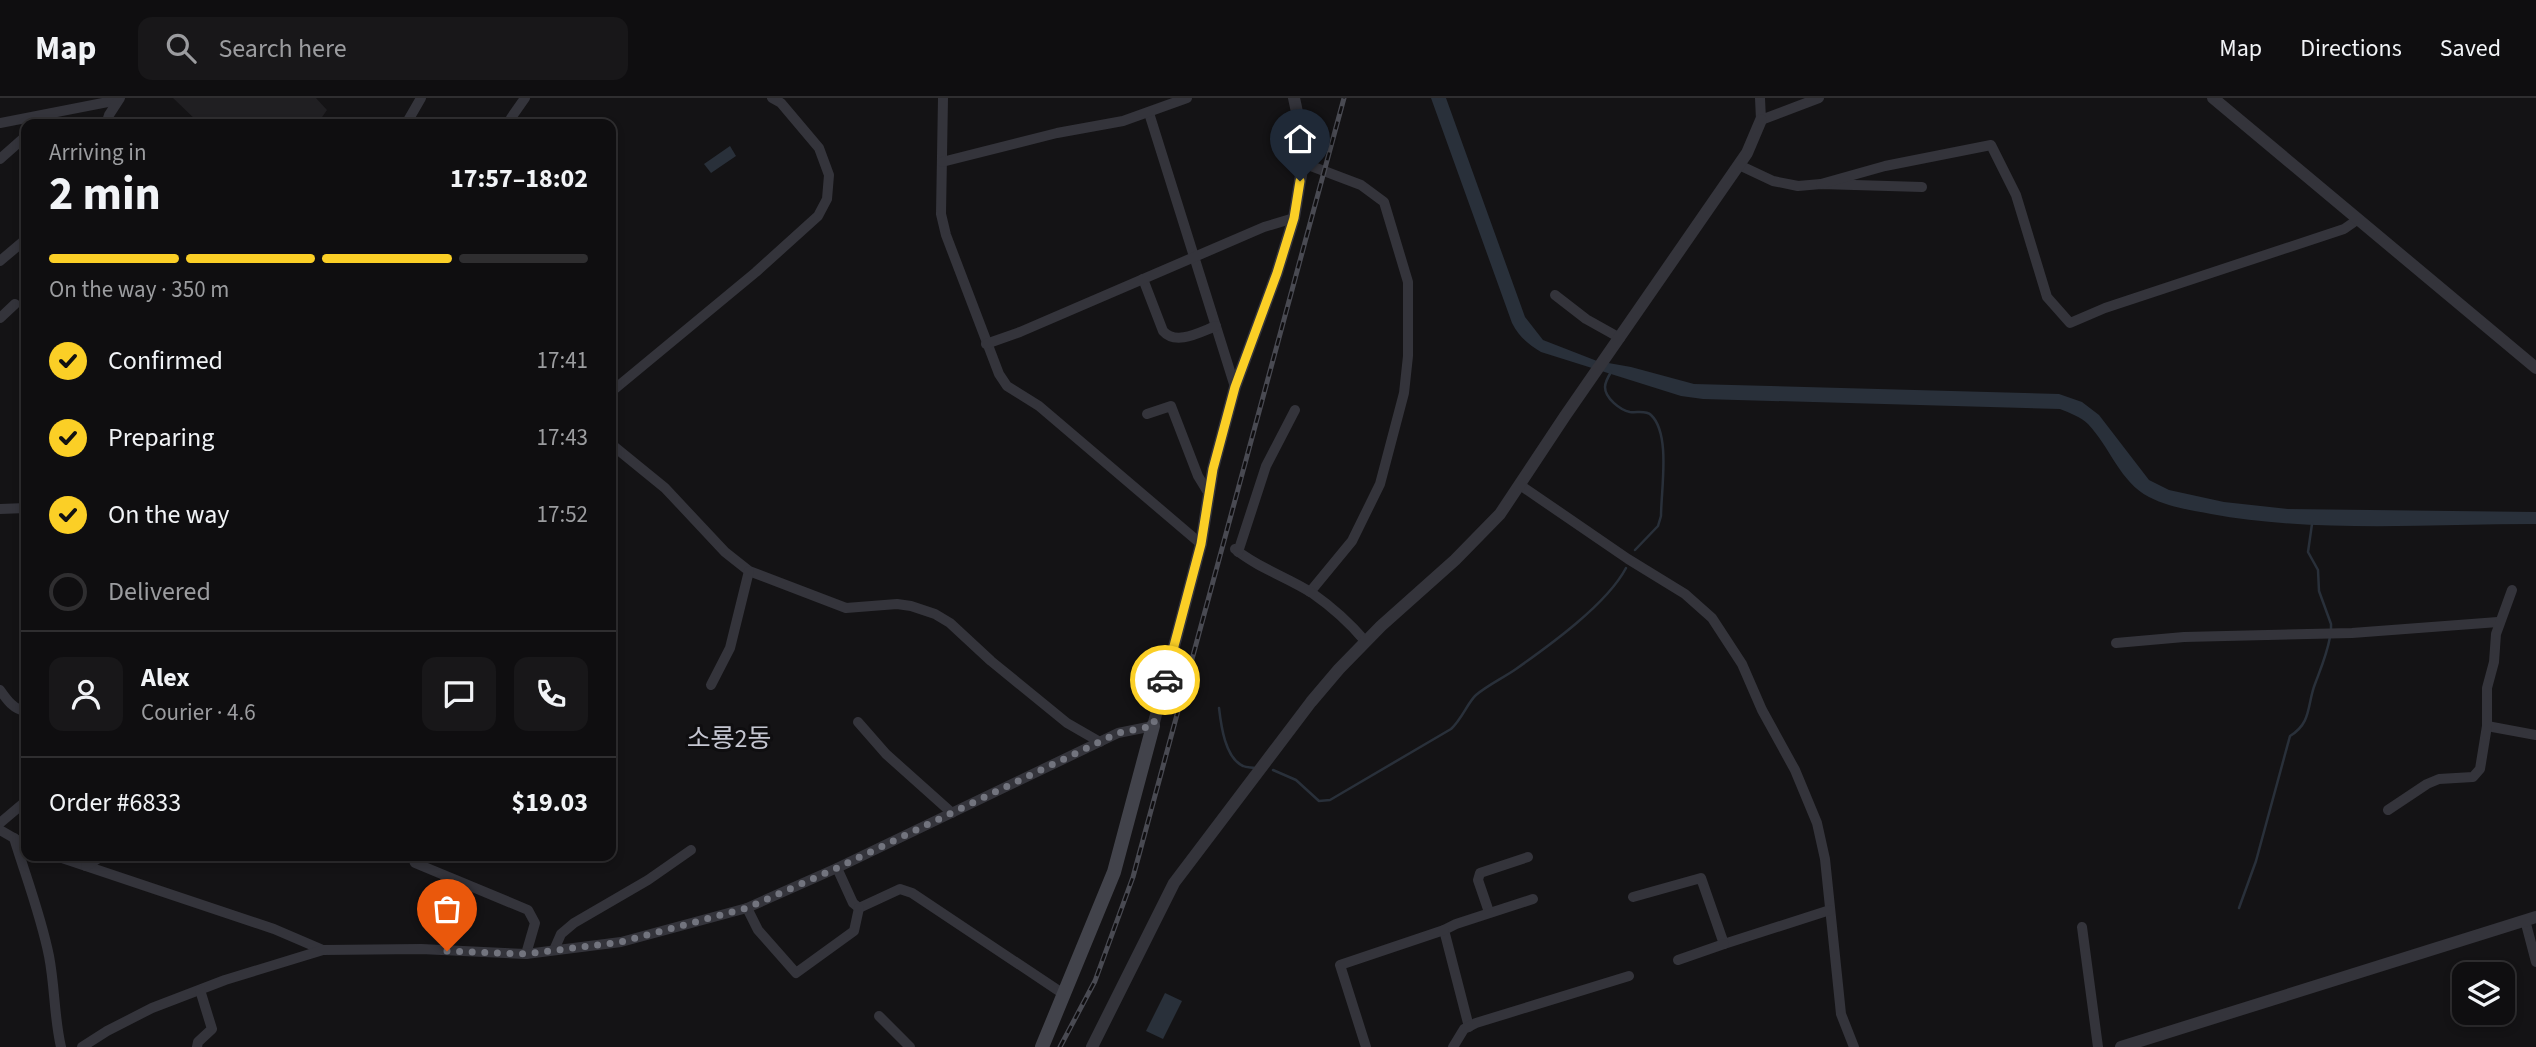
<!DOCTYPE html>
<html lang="en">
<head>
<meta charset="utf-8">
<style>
	body { margin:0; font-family:"Source Sans 3","Noto Sans KR",sans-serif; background:#181719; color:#f1f3f6; height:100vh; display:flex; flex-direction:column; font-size:26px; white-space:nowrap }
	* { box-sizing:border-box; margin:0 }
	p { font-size:23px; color:#9b9c9f }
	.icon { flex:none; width:38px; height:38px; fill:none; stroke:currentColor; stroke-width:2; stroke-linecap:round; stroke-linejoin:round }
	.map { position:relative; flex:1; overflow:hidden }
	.drawer { position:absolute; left:21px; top:21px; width:595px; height:742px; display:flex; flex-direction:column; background:#0f0e10; border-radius:14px; box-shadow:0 4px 10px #0003,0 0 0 2px #2f2e30 }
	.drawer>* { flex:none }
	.buttons { position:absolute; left:2452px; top:864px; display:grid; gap:14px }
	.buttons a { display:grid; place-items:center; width:63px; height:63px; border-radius:14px; background:#0f0e10; box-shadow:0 4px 10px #0003,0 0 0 2px #2f2e30; font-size:35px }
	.pin { position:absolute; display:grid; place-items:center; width:60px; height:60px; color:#fff; margin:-72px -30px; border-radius:50% 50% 50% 0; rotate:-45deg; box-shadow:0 0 7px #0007 }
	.pin .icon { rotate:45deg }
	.courier { position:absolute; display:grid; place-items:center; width:70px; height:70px; margin:-35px; border:5px solid #fbcf26; border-radius:50%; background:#fff; color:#222; box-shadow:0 2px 9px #0007 }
	.overview em { font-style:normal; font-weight:700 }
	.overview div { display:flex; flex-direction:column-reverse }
	.overview { display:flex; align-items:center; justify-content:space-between; height:119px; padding:0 28px }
	h1 { font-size:46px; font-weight:700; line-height:52px }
	.bar { display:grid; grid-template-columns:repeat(4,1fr); gap:10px 7px; align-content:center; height:84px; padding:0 28px }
	.bar i { height:9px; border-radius:5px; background:#2f2e30 }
	.bar .active { background:#fbcf26 }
	.bar p { grid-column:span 4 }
	.line { display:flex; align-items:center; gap:18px; padding:0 28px; border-top:2px solid #2f2e30 }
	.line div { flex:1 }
	.round { display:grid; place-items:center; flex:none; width:74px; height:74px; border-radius:14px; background:#181719 }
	ol { padding:0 28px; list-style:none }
	li { display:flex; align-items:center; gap:21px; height:77px }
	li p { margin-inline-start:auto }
	li .icon { padding:7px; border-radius:50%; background:#fbcf26; color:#111; stroke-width:4 }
	li:last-child { color:#9b9c9f }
	li i { width:38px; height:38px; border:4px solid #2f2e30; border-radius:50% }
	header { display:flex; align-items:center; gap:42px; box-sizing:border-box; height:98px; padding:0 35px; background:#0f0e10; border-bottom:2px solid #2f2e30 }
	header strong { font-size:33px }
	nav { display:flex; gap:38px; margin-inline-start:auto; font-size:24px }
	.search { width:490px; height:63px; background:#181719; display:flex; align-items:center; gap:18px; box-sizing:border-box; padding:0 24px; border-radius:14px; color:#9b9c9f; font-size:26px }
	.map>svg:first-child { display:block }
	.built { fill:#201f22 }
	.water { fill:#29303a }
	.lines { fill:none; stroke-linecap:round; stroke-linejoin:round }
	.stream { stroke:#29303a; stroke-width:2.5 }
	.minor { stroke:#34343b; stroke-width:10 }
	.tertiary { stroke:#34343b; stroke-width:12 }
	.secondary { stroke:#42434b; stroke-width:14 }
	.rail-casing { stroke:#494a52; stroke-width:5 }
	.rail { stroke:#0f0e10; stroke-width:2.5; stroke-dasharray:8; stroke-linecap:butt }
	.done { stroke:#72747e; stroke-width:7; stroke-dasharray:0 12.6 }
	.route { stroke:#fbcf26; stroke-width:9 }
	.labels { text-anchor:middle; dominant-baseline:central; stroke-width:6; stroke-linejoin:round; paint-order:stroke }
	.quarter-label { font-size:26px; fill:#c6c7d2; stroke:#0f0e10 }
</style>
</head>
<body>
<header>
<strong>Map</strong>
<div class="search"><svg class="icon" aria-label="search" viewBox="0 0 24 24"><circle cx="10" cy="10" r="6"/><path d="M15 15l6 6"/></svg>Search here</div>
<nav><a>Map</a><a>Directions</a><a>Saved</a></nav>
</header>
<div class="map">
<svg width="2536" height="949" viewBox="0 0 2536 949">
	<rect width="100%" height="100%" fill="#141315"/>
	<!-- built -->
	<path class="built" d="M173,0H316L327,12L320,22L321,26H200Z"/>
	<!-- water -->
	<g class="water">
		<path d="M1431,0H1446L1525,219L1543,242L1597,263L1631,269L1694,286L2059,296L2082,304L2099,317L2149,382L2169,392L2224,404L2288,411L2536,414V426C2430,426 2315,435 2211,416C2191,412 2168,409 2149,399C2120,384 2110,349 2088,326C2081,319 2070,315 2060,311L1703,301L1681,298L1541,254C1528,246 1519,239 1512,225Z"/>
		<path d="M730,48L736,58L711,75L704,66Z"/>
		<path d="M1165,895L1182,903L1163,941L1146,933Z"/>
	</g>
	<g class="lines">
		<!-- stream -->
		<g class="stream">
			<path d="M1611,274C1608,279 1605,284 1605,289C1605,300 1620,312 1630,314C1637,315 1646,312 1651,317C1671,336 1661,392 1661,418L1658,428L1635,452"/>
			<path d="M2312,426L2308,454L2318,472L2319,493L2331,526V532"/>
			<path d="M1219,610C1221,627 1225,660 1243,668C1247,670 1251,669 1255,670"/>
			<path d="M1273,672L1296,682L1319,703L1330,702L1451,631C1462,621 1468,604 1476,597C1488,587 1503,580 1516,571C1550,547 1607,506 1626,470"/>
			<path d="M2239,810L2256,763L2290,638C2312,625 2307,606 2315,586C2321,570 2327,556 2330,539"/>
		</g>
		<!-- minor -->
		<g class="minor">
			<path d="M943,0L941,116L946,137L999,276L1007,288L1039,308L1201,446"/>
			<path d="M1760,0L1761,22L1819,0"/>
			<path d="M1149,15L1235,289"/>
			<path d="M511,20L525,0"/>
			<path d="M0,25L118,2L117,0"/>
			<path d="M106,26L109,17L120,0"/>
			<path d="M406,26L421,0"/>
			<path d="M0,61L26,38"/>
			<path d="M942,64L1057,35L1123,23L1187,0"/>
			<path d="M1303,65L1361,87L1384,104L1408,184V258L1404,295L1380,386L1352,443L1310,494"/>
			<path d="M1739,67L1773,83L1798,88L1821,86L1922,89"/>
			<path d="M1821,86L1885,68L1991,47L2016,97L2047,199L2070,225L2105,210L2344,131L2357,122"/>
			<path d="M0,163L26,141"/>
			<path d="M1143,181L1163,233C1176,248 1200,234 1216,228"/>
			<path d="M1555,197L1586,221L1620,240"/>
			<path d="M0,220L15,206"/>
			<path d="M986,246L1020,234L1264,129L1294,120"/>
			<path d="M611,294L756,174L818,118L827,101L829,77L819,50L781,5L772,0"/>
			<path d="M1147,316L1171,308L1198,378L1209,396"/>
			<path d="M611,346L665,390L725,454L749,473L846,510L897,506L911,508L935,516L950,525L991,563L1067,625L1100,644"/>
			<path d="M1520,387L1628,461L1685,496L1712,520L1742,566L1762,612L1795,672L1817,725L1825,761L1841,916L1854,949"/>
			<path d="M0,411L26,410"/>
			<path d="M1235,451C1258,470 1287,479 1312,495C1332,509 1349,524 1365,543"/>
			<path d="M1238,454L1266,368L1295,312"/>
			<path d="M2116,545L2184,539L2352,535L2498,524"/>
			<path d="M711,587L730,550L749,473"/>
			<path d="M0,592C7,602 14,612 26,613"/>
			<path d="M858,624L886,656L952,715"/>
			<path d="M2487,628L2536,637"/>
			<path d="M2388,712L2427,686L2439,681L2473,679L2480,671L2487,628V590L2494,564L2496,536L2512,492"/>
			<path d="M0,725L26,703"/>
			<path d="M0,732L26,747"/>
			<path d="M14,740C26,779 41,818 49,858C55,889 54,919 61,949"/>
			<path d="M56,758L274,831L323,852"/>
			<path d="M412,758L415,765L528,812L535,825L526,856"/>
			<path d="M86,768L102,758"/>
			<path d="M837,770L853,805L859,810L900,791L912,795L1065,897"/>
			<path d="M1633,799L1701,780L1724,846L1830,812"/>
			<path d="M747,810L758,832L796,875L854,833L859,810"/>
			<path d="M1489,814L1478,782L1480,775L1528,759"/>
			<path d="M2525,822L2536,864"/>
			<path d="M2082,829L2098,949"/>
			<path d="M554,852L561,836L574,825L648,782L691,752"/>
			<path d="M1678,862L1724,846"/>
			<path d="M879,918L910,949"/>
			<path d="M1469,929L1444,832L1456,826L1533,801"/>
			<path d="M82,949L107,933L152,910L225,882L323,852L421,851L526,856L621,844L747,810L837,770L1118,635L1153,628"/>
			<path d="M197,949L198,944L212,931L200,892"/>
			<path d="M1366,949L1340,867L1444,832"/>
			<path d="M1453,949L1464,931L1476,925L1629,878"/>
		</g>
		<!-- tertiary -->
		<g class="tertiary">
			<path d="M2213,0L2536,270"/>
			<path d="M1153,628L1201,446L1213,371L1235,289L1277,175L1294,120L1303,65L1300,28L1294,0"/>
			<path d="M1092,949L1174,785L1311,604L1339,571L1381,528L1455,462L1500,416L1565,318L1747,55L1761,22"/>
			<path d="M2121,949L2536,819"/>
		</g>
		<!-- secondary -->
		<path class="secondary" d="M1042,949L1114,774L1153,628"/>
		<!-- rail casing -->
		<g class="rail-casing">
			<path id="rail" d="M1060,949L1095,883L1133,779L1344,0"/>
		</g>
		<!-- rail -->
		<use href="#rail" class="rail"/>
	</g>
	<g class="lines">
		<!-- done -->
		<path class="done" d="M447,853L526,856L621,844L747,810L837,770L1118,635L1153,628L1165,582"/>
		<!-- route -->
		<path class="route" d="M1165,582L1201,446L1213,371L1235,289L1277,175L1294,120L1300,83"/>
	</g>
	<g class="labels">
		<!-- quarter labels -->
		<g class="quarter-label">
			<text x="729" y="640">소룡2동</text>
		</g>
	</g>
</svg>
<div class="buttons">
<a><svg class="icon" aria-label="layers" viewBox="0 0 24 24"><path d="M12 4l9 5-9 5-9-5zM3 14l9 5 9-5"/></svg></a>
</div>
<div class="pin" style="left:447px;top:853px;background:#ea580c"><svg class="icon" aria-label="bag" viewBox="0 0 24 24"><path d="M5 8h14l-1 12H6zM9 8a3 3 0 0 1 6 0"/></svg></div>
<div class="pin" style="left:1300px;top:83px;background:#1f2937"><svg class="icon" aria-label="home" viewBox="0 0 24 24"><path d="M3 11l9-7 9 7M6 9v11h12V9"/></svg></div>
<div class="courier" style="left:1165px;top:582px"><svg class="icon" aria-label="car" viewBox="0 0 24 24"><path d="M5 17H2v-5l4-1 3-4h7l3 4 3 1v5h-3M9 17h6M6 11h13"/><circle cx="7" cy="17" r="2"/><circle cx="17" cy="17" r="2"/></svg></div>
<section class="drawer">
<div class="overview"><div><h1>2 min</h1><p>Arriving in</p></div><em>17:57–18:02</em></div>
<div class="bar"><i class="active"></i><i class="active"></i><i class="active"></i><i></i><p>On the way · 350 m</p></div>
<ol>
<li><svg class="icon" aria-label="check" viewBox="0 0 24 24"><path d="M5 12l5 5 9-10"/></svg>Confirmed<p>17:41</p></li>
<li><svg class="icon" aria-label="check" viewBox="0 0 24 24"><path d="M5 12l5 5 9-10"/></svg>Preparing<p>17:43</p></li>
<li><svg class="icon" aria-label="check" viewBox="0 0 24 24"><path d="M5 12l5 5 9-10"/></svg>On the way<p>17:52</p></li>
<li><i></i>Delivered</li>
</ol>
<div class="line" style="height:126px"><a class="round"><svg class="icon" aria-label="person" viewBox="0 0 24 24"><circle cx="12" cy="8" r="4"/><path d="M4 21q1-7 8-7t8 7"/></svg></a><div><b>Alex</b><p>Courier · 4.6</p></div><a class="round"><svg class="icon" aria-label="chat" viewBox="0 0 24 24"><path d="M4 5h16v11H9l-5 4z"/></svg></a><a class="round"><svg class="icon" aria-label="phone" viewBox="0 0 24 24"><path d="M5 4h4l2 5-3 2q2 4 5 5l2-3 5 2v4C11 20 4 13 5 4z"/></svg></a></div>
<div class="line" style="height:91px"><div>Order #6833</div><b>$19.03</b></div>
</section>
</div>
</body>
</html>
